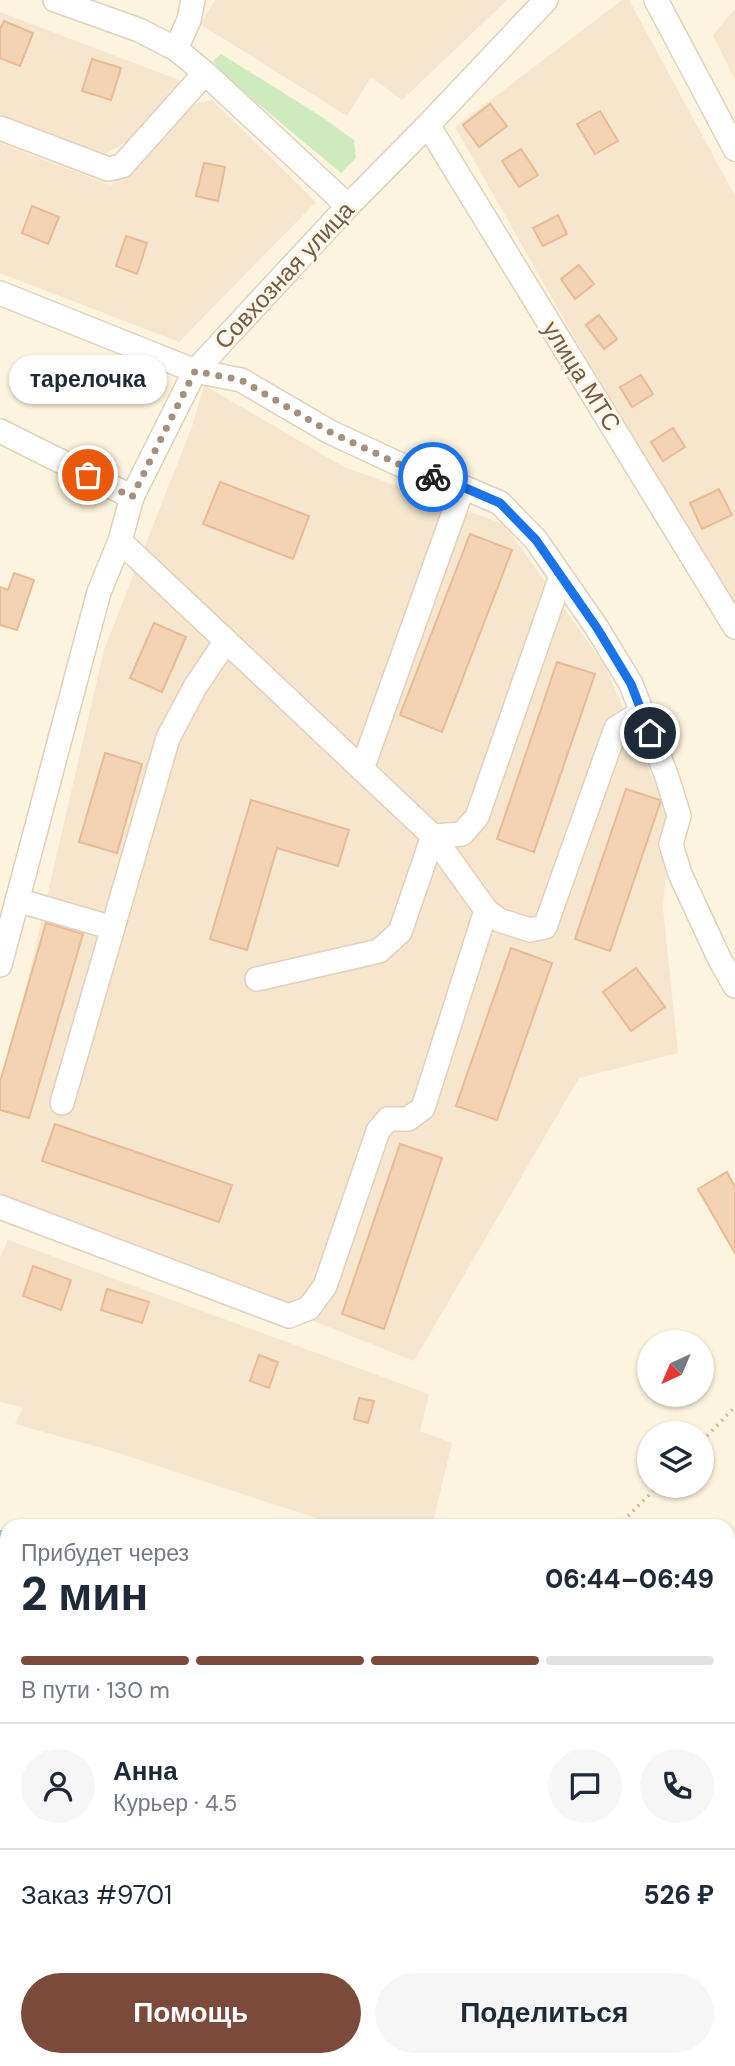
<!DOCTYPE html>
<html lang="ru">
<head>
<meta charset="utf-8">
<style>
	body { margin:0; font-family:"DM Sans",sans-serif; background:#f6f6f7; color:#1f2937; height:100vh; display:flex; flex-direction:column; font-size:26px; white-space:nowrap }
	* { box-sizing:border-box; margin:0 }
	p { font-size:23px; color:#747a83 }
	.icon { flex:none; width:38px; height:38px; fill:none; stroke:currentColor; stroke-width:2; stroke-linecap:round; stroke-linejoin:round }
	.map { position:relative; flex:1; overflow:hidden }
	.sheet { position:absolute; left:0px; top:1519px; width:735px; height:548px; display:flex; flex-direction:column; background:#fff; border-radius:21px 21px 0 0; box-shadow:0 2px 5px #0004 }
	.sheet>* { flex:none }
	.needle { width:46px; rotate:224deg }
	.tools { position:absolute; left:637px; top:1330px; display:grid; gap:14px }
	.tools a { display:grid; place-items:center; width:77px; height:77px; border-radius:50%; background:#fff; box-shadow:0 2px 5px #0004; font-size:35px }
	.pin { position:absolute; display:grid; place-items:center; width:60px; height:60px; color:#fff; margin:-30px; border:4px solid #fff; border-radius:50%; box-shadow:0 2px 7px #0007 }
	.courier { position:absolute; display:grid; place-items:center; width:70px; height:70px; margin:-35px; border:5px solid #1a73e8; border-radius:50%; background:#fff; color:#222; box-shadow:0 2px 9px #0007 }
	.bubble { position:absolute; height:49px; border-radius:24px; background:#fff; box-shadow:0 2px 5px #0004; font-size:23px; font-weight:800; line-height:49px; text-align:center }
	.head em { font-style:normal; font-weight:800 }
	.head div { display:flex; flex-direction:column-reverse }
	.head { display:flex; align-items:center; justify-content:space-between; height:119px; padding:0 21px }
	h1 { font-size:46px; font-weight:800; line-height:52px }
	.bar { display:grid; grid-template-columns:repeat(4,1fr); gap:10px 7px; align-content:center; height:84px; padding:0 21px }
	.bar i { height:9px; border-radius:5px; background:#e0e1e3 }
	.bar .selected { background:#7c4a3a }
	.bar p { grid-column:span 4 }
	.line { display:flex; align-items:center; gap:18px; padding:0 21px; border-top:2px solid #e0e1e3 }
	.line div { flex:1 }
	.round { display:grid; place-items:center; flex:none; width:74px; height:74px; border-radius:37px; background:#f6f6f7 }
	.action { display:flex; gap:14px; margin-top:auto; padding:14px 21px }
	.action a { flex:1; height:80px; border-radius:42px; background:#7c4a3a; color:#fff; font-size:28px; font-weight:800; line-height:80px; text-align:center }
	.action a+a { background:#f6f6f7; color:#1f2937 }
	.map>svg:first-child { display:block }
	.residential { fill:#f5e6cd }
	.green { fill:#cdebbd }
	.water { fill:#b3dce7; stroke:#99cbda; stroke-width:2 }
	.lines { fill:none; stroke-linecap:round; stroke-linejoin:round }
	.river { stroke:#b3dce7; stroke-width:33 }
	.building { fill:#f4d3b5; stroke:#e7bb95; stroke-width:2 }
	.minor-casing { stroke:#e2d0bb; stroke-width:26 }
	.path { stroke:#d8b699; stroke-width:3.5; stroke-dasharray:2 5; stroke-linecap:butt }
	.minor { stroke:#fff; stroke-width:23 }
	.done { stroke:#a5907c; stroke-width:7; stroke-dasharray:0 12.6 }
	.route { stroke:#1a73e8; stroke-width:9 }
	.labels { text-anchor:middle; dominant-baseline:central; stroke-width:6; stroke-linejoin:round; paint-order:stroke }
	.street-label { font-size:24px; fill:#755a46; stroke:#fff7e7 }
</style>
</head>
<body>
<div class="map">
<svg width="735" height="2066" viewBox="0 0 735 2066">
	<rect width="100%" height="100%" fill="#fdf4df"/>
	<!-- residential -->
	<g class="residential">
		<path d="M215,0H507L402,100L371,77L347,116L200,24Z"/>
		<path d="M622,0H629L735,196V605L667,501L455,127Z"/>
		<path d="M735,9V80L713,35Z"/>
		<path d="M0,12L184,82L131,139L105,154L0,115Z"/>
		<path d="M212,100L316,202L179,342L0,273V143L110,185L129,170L190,105Z"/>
		<path d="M204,385L344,467L504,524L605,666L670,819L663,908L678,1053L579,1078L414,1361L0,1196V1100L104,650L193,424Z"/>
		<path d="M8,1240L429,1394L420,1431L452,1443L432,1526H340L112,1451L15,1424L23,1407L0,1402V1258Z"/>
	</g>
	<!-- green -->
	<path class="green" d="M221,54L322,117L354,140L356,158L341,173L222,74L213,61Z"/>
	<!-- water -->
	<path class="water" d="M0,1531H7V1842L0,1841Z"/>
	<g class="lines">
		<!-- river -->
		<path class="river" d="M728,2013L735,2016"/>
	</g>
	<!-- building -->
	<g class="building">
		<path d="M4,21L33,33L20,66L0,58V29Z"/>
		<path d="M92,59L121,68L111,100L82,91Z"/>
		<path d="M490,104L507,126L479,147L463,125Z"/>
		<path d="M600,111L618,141L595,154L577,124Z"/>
		<path d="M521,149L538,175L519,187L502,161Z"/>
		<path d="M204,163L225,167L218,201L196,196Z"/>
		<path d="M32,206L59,217L48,244L22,233Z"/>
		<path d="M558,215L567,234L543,246L533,228Z"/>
		<path d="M126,236L147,243L137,274L116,266Z"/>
		<path d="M579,265L594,284L575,299L561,279Z"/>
		<path d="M599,315L617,339L604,349L586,325Z"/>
		<path d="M641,375L653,394L632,407L620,387Z"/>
		<path d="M673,428L685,447L663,461L651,442Z"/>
		<path d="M220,482L309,516L293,559L203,524Z"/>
		<path d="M719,489L732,515L702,529L690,503Z"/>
		<path d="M470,534L512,550L442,732L400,715Z"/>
		<path d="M14,573L34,580L17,630L0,625V587L8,590Z"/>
		<path d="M154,623L186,637L162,692L130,678Z"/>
		<path d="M557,662L595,674L534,852L497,839Z"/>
		<path d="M105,753L142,764L117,853L79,842Z"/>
		<path d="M626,789L660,800V803L610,951L575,939Z"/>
		<path d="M251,800L349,830L338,866L277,848L247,950L210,939Z"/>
		<path d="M46,923L83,934L29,1118L0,1110V1082Z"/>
		<path d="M511,948L552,963L497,1120L456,1106Z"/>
		<path d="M636,968L665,1007L631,1031L603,992Z"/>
		<path d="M55,1124L232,1185L219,1222L42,1161Z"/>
		<path d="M400,1144L442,1158L384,1329L342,1314Z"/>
		<path d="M727,1172L735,1187V1253L698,1189Z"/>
		<path d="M33,1266L71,1280L61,1310L23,1296Z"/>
		<path d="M107,1289L149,1302L142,1323L101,1310Z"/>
		<path d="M259,1355L278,1362L269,1388L250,1381Z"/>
		<path d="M359,1398L374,1401L368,1423L354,1419Z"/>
	</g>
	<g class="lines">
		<!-- minor casing -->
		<g class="minor-casing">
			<g id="minor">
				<path d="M55,0L139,30L176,49L205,73L348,206"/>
				<path d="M656,0L735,149"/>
				<path d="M176,49L189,20L193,0"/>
				<path d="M428,125L735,627"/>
				<path d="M0,128L108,169L122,166L205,73"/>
				<path d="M0,293L195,371L241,380L330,432L403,466L463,487L500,503L536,540L597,628L631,684L667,777L679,816L671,844L680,874L720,960L735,986"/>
				<path d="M0,431L132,497"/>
				<path d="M120,541L433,836L486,910L499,920L530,930L545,927L616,728L642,712"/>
				<path d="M362,769L463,487"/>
				<path d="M17,900L113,928"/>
				<path d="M0,965L99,592L120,541L132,497L195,371L348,206L428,125L546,0"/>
				<path d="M257,979L379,951L400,932L433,836L462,834L477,817L561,576"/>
				<path d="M62,1103L168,738L195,687L226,641"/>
				<path d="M0,1207L289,1316L309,1308L325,1286L378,1131L388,1119H408L423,1108L486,910"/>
			</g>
		</g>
		<!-- path -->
		<g class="path">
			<path d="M702,1441L735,1407"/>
			<path d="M618,1526L658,1486"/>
			<path d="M319,2066L322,2060"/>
		</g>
		<!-- minor -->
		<use href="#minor" class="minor"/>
	</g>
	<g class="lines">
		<!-- done -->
		<path class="done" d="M88,475L132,497L195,371L241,380L330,432L403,466L433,477"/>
		<!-- route -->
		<path class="route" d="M433,477L463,487L500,503L536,540L597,628L631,684L650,733"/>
	</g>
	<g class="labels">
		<!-- street labels -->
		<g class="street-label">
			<text transform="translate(284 275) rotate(-47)">Совхозная улица</text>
			<text transform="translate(582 376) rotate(58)">улица МТС</text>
		</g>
	</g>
</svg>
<div class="tools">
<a><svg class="needle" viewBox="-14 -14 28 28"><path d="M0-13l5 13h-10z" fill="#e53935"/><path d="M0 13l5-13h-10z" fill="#747a83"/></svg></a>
<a><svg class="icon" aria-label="layers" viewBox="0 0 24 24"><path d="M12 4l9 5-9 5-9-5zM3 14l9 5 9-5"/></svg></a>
</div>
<div class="pin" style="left:88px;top:475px;background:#ea580c"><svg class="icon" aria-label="bag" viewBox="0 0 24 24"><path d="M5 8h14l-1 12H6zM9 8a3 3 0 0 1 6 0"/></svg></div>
<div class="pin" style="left:650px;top:733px;background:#1f2937"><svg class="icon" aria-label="home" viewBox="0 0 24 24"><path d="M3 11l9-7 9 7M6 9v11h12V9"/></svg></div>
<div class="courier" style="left:433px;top:477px"><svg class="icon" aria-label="bike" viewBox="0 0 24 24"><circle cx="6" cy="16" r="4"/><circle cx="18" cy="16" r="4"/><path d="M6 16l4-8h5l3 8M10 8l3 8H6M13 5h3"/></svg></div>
<div class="bubble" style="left:9px;top:355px;width:158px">тарелочка</div>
<section class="sheet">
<div class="head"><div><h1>2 мин</h1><p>Прибудет через</p></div><em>06:44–06:49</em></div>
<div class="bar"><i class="selected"></i><i class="selected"></i><i class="selected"></i><i></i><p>В пути · 130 m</p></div>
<div class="line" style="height:126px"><a class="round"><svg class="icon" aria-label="person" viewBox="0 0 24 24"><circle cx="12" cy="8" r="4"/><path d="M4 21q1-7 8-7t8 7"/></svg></a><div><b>Анна</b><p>Курьер · 4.5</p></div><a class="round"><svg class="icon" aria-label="chat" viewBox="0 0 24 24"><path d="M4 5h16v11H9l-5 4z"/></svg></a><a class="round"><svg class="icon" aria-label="phone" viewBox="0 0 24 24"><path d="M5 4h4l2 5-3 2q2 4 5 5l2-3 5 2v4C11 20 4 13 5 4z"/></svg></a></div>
<div class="line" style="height:91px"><div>Заказ #9701</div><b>526 ₽</b></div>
<div class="action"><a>Помощь</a><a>Поделиться</a></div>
</section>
</div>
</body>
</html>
